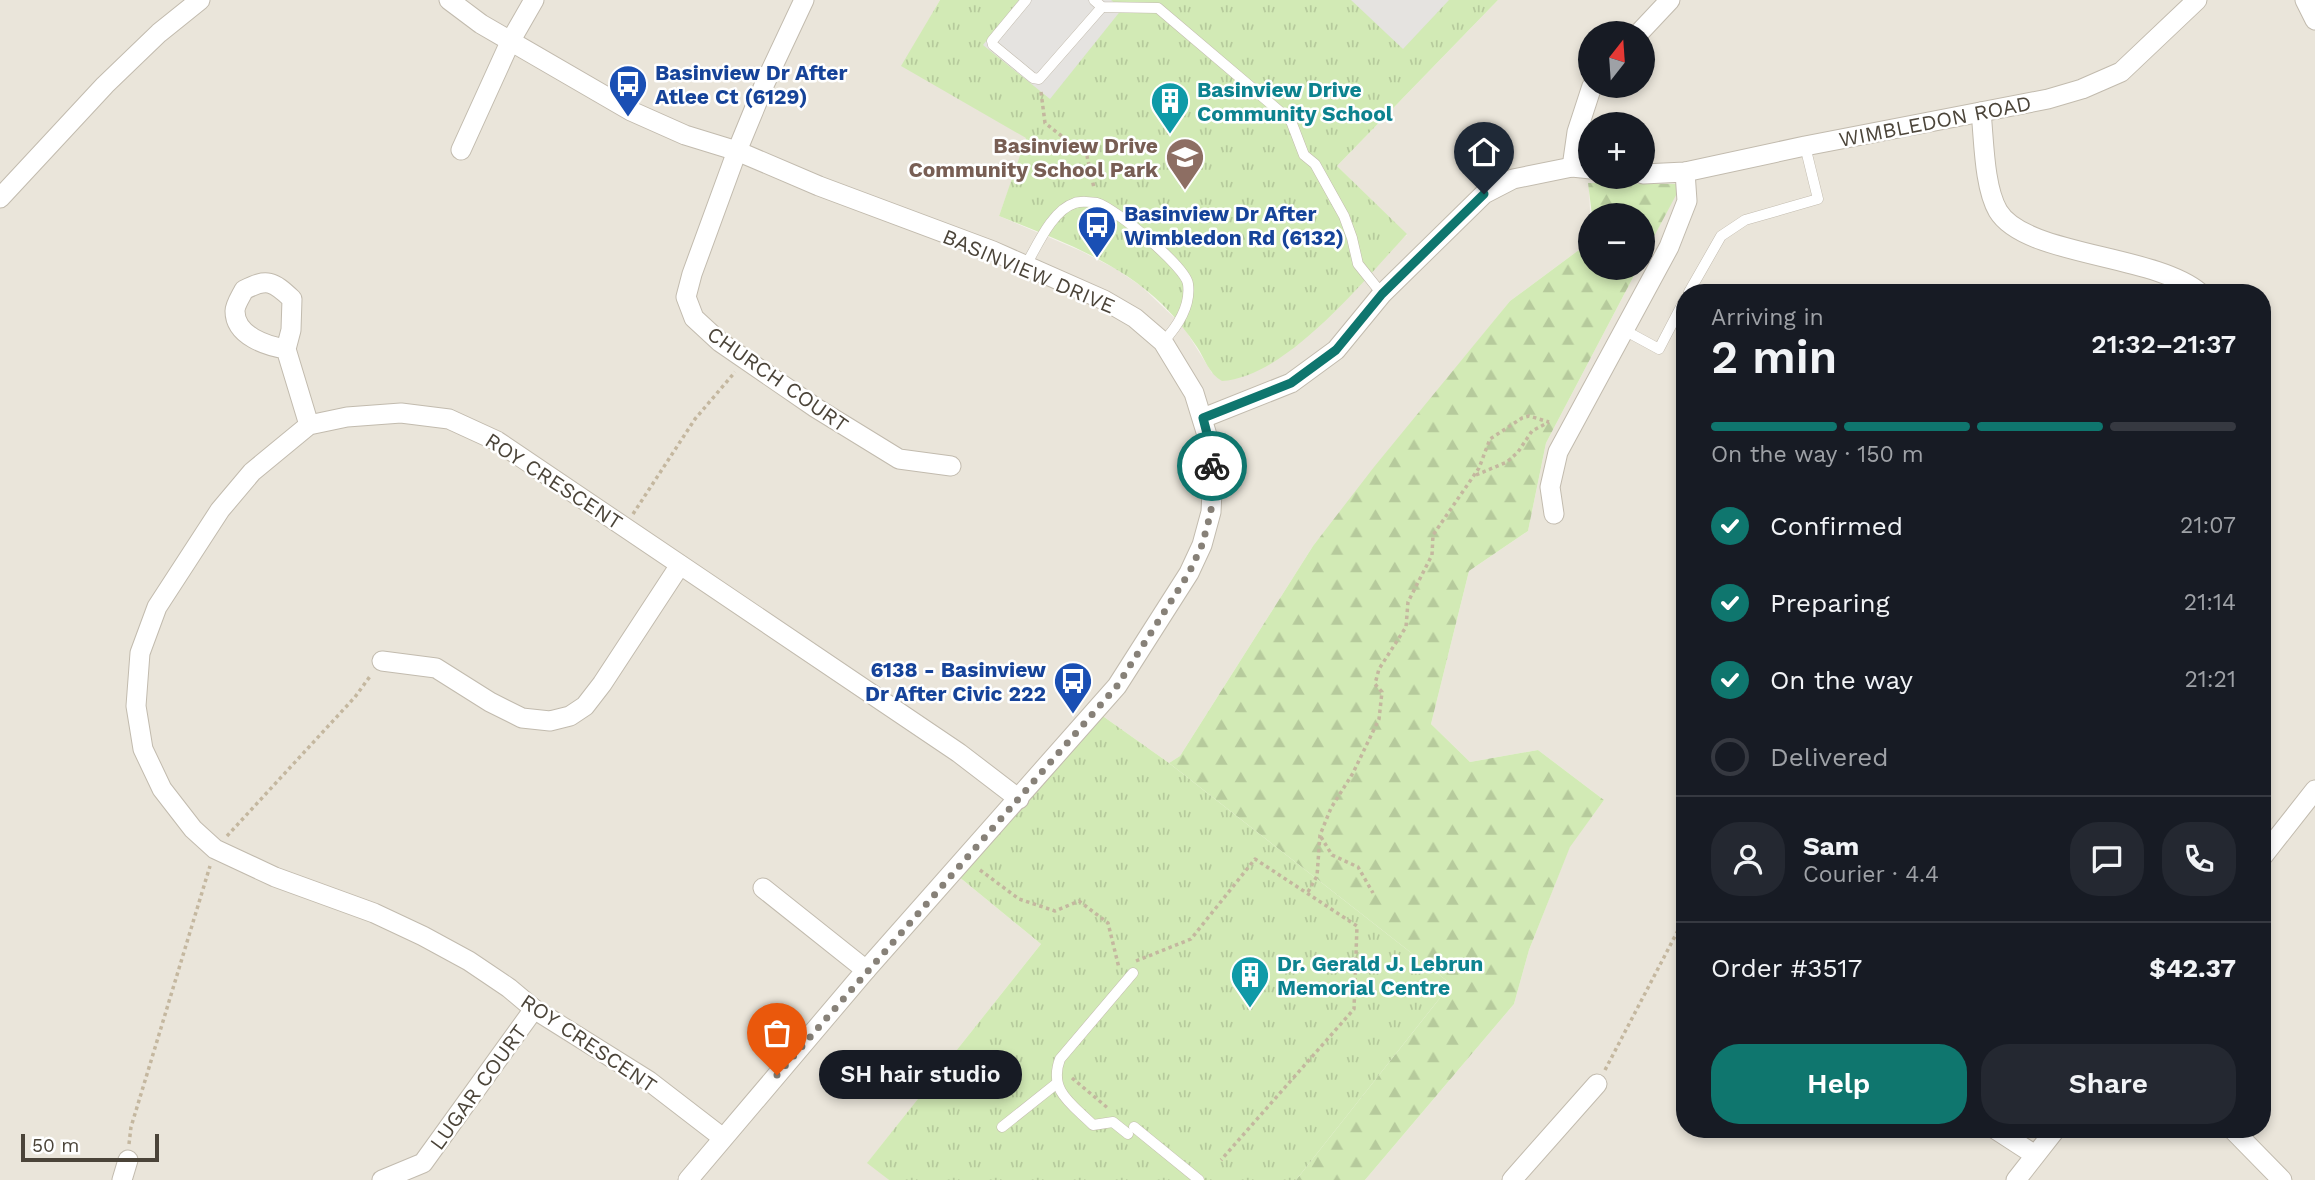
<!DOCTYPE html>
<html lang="en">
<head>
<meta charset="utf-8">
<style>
	body { margin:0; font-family:"Work Sans",sans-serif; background:#242831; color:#f1f3f6; height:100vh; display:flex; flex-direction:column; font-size:26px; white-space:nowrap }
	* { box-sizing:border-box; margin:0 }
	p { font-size:23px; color:#9ea1a6 }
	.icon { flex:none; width:38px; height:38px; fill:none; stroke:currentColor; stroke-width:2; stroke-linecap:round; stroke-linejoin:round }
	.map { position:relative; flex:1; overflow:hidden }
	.details { position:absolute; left:1676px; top:284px; width:595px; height:854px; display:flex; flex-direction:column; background:#171b24; border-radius:28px; box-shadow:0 4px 10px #0003 }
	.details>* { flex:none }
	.needle { width:46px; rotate:17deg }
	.fabs { position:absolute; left:1578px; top:21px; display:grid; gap:14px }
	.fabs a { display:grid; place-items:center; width:77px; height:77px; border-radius:50%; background:#171b24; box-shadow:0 4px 10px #0003; font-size:35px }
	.scale { position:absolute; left:21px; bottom:18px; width:138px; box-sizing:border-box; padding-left:7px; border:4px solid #4b4439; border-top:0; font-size:19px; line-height:24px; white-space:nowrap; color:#4b4439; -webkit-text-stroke:5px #fff; paint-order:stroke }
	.pin { position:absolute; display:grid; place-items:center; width:60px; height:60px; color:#fff; margin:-72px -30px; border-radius:50% 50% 50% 0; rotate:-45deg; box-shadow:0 0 7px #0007 }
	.pin .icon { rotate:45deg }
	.courier { position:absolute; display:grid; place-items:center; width:70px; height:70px; margin:-35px; border:5px solid #0f766e; border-radius:50%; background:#fff; color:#222; box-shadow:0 2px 9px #0007 }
	.bubble { position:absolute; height:49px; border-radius:24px; background:#171b24; box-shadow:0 4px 10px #0003; font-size:23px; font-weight:600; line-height:49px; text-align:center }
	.headline em { font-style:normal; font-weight:600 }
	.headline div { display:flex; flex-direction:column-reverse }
	.headline { display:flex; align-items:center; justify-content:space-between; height:119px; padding:0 35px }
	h1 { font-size:46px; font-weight:600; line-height:52px }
	.bar { display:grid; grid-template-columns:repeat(4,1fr); gap:10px 7px; align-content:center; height:84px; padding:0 35px }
	.bar i { height:9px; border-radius:5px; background:#363941 }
	.bar .current { background:#0f766e }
	.bar p { grid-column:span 4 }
	.line { display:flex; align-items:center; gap:18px; padding:0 35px; border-top:2px solid #363941 }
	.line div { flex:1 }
	.round { display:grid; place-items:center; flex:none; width:74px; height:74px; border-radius:28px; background:#242831 }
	ol { padding:0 35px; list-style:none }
	li { display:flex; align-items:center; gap:21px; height:77px }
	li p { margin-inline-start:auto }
	li .icon { padding:7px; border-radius:50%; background:#0f766e; color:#fff; stroke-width:4 }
	li:last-child { color:#9ea1a6 }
	li i { width:38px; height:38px; border:4px solid #363941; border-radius:50% }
	.primary-button { display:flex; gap:14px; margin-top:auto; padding:14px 35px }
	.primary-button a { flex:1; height:80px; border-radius:28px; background:#0f766e; color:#fff; font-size:28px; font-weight:600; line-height:80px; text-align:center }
	.primary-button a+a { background:#242831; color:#f1f3f6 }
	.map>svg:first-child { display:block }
	.residential { fill:#eae5da; fill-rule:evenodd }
	.forest { fill:url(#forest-firs) }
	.park { fill:url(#park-tufts) }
	.parking { fill:#e5e3e0 }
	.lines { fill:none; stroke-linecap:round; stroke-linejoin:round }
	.lane-casing { stroke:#c2bbae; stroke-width:11 }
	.street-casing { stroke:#c2bbae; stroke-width:21 }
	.path { stroke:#c4b79f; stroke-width:3.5; stroke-dasharray:3.5 3.5; stroke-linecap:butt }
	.lane { stroke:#fff; stroke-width:10 }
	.street { stroke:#fff; stroke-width:19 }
	.done { stroke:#878178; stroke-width:7; stroke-dasharray:0 12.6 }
	.route { stroke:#0f766e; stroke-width:9 }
	.labels { text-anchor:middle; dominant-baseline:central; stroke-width:5; stroke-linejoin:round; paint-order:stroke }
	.transit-label { font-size:21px; font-weight:bold; fill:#164399; stroke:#fff; text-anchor:start }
	.culture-label { font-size:21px; font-weight:bold; fill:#0d838f; stroke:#fff; text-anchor:start }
	.street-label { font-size:21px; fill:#4b4439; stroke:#fff }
	.education-label { font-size:21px; font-weight:bold; fill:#785e54; stroke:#fff; text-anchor:end }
</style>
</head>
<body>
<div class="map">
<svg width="2315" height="1180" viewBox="0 0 2315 1180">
	<defs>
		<pattern id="forest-firs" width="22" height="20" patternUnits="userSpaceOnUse" patternTransform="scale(1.75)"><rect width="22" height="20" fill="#d2eab5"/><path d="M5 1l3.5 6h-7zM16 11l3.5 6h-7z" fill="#b6ca9c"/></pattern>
		<pattern id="park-tufts" width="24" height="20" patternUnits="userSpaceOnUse" patternTransform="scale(1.75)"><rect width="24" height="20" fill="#d2eab5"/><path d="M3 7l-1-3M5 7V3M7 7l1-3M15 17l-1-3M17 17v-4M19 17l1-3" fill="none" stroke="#b6ca9c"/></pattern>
	</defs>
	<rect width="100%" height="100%" fill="#f6f3ec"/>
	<!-- residential -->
	<path class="residential" d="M0,0H940L902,66L1027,138L999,216L1081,251L1116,269L1141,286L1183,326L1212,373L1407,235L1337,166L1498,0H2315V1180H1365L1514,1004L1529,950L1570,846L1604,800L1538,750L1470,762L1431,724L1469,571L1528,531L1546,443L1638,268H1643V257L1681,184L1589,183L1591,241L1510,301L1313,546L1180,756L1169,763L1097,712L958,876L1041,944L868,1162L889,1180H0ZM1591,33H1643V86H1591ZM1591,124H1643V177H1591ZM1685,292H2263V1129H1685Z"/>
	<!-- forest -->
	<g class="forest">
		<path d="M1588,183L1682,184L1643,257V215H1592Z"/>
		<path d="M1591,241V268H1638L1546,443L1528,531L1469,571L1431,724L1470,762L1538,750L1604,800L1570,847L1529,950L1514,1004L1365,1180H1296L1451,984L1169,763L1180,756L1313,546L1374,467L1510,301Z"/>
	</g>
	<!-- park -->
	<g class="park">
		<path d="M940,0H1498L1337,166L1407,234C1364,280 1287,377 1222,381C1209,374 1205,359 1197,347C1187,332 1176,318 1163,305C1118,261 1056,239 999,216L1026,138L901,66Z"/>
		<path d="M1097,712L1169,763L1451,984L1296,1180H889L867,1163L1041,944L958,876Z"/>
	</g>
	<!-- parking -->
	<g class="parking">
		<path d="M1019,0H1111L1122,9L1050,99L983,45Z"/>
		<path d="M1351,0H1449L1403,49Z"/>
	</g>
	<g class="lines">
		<!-- lane casing -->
		<g class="lane-casing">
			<g id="lane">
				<path d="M1026,0L992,41L993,45L1033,78L1039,79L1102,7"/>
				<path d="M1094,0L1102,7L1158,8L1291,121L1304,155L1315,164L1344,216L1352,238L1358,264L1382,294"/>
				<path d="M1026,265C1037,246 1052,210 1075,203C1080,201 1092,202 1097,203C1115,208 1186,267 1188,284C1191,306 1177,327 1163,342"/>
				<path d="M1689,292L1721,236L1745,220L1818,199L1805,146"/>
				<path d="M1624,330L1659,349L1685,299"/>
				<path d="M1002,1127L1056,1084"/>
				<path d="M1134,1127L1199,1180"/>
				<path d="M1128,1134L1113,1122L1093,1125C1072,1104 1048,1091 1060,1059L1133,973"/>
			</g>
		</g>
		<!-- street casing -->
		<g class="street-casing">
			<g id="street">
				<path d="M449,0L481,24L631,111L685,135L737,151L819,186L993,251L1104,300L1135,318L1163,342L1194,393L1210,445L1213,471L1211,512L1202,545L1189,573L1117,686L866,970L688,1180"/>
				<path d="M804,0L765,83L737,151L692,274L686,297L694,318L720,342L816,408L899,459L951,466"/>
				<path d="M2305,0L2315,20"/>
				<path d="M1639,33L1670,0"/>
				<path d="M1981,112C1984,140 1984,187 1998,211C2025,256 2153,254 2199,292"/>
				<path d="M461,150L511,40L534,0"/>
				<path d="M1572,167L1577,132L1592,86"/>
				<path d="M1643,174L1685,172L1805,146L2048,99L2082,89L2121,72L2197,0"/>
				<path d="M0,198L105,85L159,33L200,0"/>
				<path d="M286,349C267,346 235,336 235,311C235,305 241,296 244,290C267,278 273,281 292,299L291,330L286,349L309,425"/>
				<path d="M1203,418L1291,383L1336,350L1382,294L1484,194L1513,179L1572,167L1591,169"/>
				<path d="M1554,514L1550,487L1558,452L1669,247L1687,201L1685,172"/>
				<path d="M382,661L436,668L490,702L522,718L550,721L570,716L585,706L602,684L680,565"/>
				<path d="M2263,856L2315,790"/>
				<path d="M763,888L866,970"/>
				<path d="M1995,1129L2035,1155"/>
				<path d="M2232,1129L2282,1180"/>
				<path d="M723,1138L649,1081L534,1009L509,988L469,961L423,936L374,913L275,877L215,849L193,829L162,789L143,749L136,706L140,653L157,607L220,510L252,472L309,425L347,417L401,413L449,419L497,441L959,753L1019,799"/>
				<path d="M122,1180L128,1160"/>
				<path d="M382,1180L423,1163L534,1009"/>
				<path d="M1512,1180L1597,1084"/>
				<path d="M2016,1180L2056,1129"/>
			</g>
		</g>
		<!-- path -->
		<g class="path">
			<path d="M1041,92L1045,123L1087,156L1094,188"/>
			<path d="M1476,475L1507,462L1518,452L1532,431L1549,422"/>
			<path d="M633,514L695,419L735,372"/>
			<path d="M227,836L355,697L371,675"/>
			<path d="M1321,837L1332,855L1358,867L1373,893"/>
			<path d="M980,870L1019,899L1055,911L1079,901L1108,923L1119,968"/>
			<path d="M1308,892L1317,876L1320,835L1331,808L1353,773L1379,719L1382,692L1375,684L1379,669L1406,627L1408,602L1432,555L1433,535L1479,468L1490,439L1522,418L1529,416L1549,422"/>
			<path d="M1136,961L1191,939L1255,859L1357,926L1354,1009L1221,1160"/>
			<path d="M1605,1070L1685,917"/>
			<path d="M1072,1078L1109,1109"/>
			<path d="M129,1144L131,1127L210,866"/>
		</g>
		<!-- lane -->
		<use href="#lane" class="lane"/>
		<!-- street -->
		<use href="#street" class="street"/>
	</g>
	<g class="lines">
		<!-- done -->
		<path class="done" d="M777,1075L1117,686L1189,573L1202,545L1211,512L1212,466"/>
		<!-- route -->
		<path class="route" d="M1212,466L1210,445L1203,418L1291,383L1336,350L1382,294L1484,194"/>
	</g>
	<!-- icons -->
	<defs>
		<g id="bus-pin" transform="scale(2.0125)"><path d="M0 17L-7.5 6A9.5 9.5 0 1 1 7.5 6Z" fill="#1a4fb4" stroke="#fff"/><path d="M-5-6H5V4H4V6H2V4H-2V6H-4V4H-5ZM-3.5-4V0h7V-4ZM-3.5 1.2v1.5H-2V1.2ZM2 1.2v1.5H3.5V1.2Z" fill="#fff"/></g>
		<g id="building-pin" transform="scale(2.0125)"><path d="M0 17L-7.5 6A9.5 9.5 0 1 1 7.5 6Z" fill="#0f9aa8" stroke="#fff"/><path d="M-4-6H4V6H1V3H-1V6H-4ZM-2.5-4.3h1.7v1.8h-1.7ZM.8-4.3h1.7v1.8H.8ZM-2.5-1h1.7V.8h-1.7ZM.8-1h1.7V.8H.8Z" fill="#fff"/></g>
		<g id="school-pin" transform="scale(2.0125)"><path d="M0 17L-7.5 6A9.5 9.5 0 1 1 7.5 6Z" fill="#8d6e63" stroke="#fff"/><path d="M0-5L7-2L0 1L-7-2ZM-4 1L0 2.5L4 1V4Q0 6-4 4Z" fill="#fff"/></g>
	</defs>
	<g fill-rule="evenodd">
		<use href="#bus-pin" x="628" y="84"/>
		<use href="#building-pin" x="1170" y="101"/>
		<use href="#school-pin" x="1185" y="157"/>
		<use href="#bus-pin" x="1097" y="225"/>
		<use href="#bus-pin" x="1073" y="681"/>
		<use href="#building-pin" x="1250" y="975"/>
	</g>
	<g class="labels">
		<!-- transit labels -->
		<g class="transit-label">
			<text x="655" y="72">Basinview Dr After<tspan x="655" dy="24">Atlee Ct (6129)</tspan></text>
			<text x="1124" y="213">Basinview Dr After<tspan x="1124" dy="24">Wimbledon Rd (6132)</tspan></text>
			<text x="1046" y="669" text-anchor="end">6138 - Basinview<tspan x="1046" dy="24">Dr After Civic 222</tspan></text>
		</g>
		<!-- culture labels -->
		<g class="culture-label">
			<text x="1197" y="89">Basinview Drive<tspan x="1197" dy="24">Community School</tspan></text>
			<text x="1277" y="963">Dr. Gerald J. Lebrun<tspan x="1277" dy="24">Memorial Centre</tspan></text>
		</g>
		<!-- street labels -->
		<g class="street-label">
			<text transform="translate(1935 121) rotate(-11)">WIMBLEDON ROAD</text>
			<text transform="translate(1029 271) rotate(23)">BASINVIEW DRIVE</text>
			<text transform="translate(778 379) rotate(35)">CHURCH COURT</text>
			<text transform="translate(554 481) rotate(33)">ROY CRESCENT</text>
			<text transform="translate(589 1043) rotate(34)">ROY CRESCENT</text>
			<text transform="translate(478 1087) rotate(-54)">LUGAR COURT</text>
		</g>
		<!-- education labels -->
		<g class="education-label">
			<text x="1158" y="145">Basinview Drive<tspan x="1158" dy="24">Community School Park</tspan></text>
		</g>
	</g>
</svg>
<div class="fabs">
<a><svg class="needle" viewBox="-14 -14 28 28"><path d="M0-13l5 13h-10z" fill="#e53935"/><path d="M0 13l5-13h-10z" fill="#9ea1a6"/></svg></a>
<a>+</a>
<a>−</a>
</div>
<div class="scale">50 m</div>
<div class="pin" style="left:777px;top:1075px;background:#ea580c"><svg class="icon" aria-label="bag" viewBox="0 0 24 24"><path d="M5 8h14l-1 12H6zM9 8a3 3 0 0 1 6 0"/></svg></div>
<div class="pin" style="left:1484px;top:194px;background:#1f2937"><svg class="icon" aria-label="home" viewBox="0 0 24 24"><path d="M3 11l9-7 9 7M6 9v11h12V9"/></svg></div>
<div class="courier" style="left:1212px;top:466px"><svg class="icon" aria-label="bike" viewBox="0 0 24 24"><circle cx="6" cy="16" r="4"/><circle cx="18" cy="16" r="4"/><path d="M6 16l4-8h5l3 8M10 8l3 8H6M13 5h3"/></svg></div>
<div class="bubble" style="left:819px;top:1050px;width:203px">SH hair studio</div>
<section class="details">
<div class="headline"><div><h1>2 min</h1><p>Arriving in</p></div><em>21:32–21:37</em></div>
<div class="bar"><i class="current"></i><i class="current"></i><i class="current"></i><i></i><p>On the way · 150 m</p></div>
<ol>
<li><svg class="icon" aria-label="check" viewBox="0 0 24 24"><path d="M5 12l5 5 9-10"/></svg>Confirmed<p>21:07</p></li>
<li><svg class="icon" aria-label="check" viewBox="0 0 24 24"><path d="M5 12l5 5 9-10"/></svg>Preparing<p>21:14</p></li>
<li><svg class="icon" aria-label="check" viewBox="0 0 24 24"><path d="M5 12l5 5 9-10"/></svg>On the way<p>21:21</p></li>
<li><i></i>Delivered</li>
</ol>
<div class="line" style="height:126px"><a class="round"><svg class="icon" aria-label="person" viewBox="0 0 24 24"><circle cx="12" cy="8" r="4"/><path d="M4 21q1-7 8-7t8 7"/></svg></a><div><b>Sam</b><p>Courier · 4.4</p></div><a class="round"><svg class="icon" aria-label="chat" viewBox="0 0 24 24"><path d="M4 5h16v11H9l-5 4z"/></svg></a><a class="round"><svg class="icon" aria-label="phone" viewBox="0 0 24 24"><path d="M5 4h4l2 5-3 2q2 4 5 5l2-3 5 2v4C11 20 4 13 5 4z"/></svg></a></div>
<div class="line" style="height:91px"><div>Order #3517</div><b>$42.37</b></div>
<div class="primary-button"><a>Help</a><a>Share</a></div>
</section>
</div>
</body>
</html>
